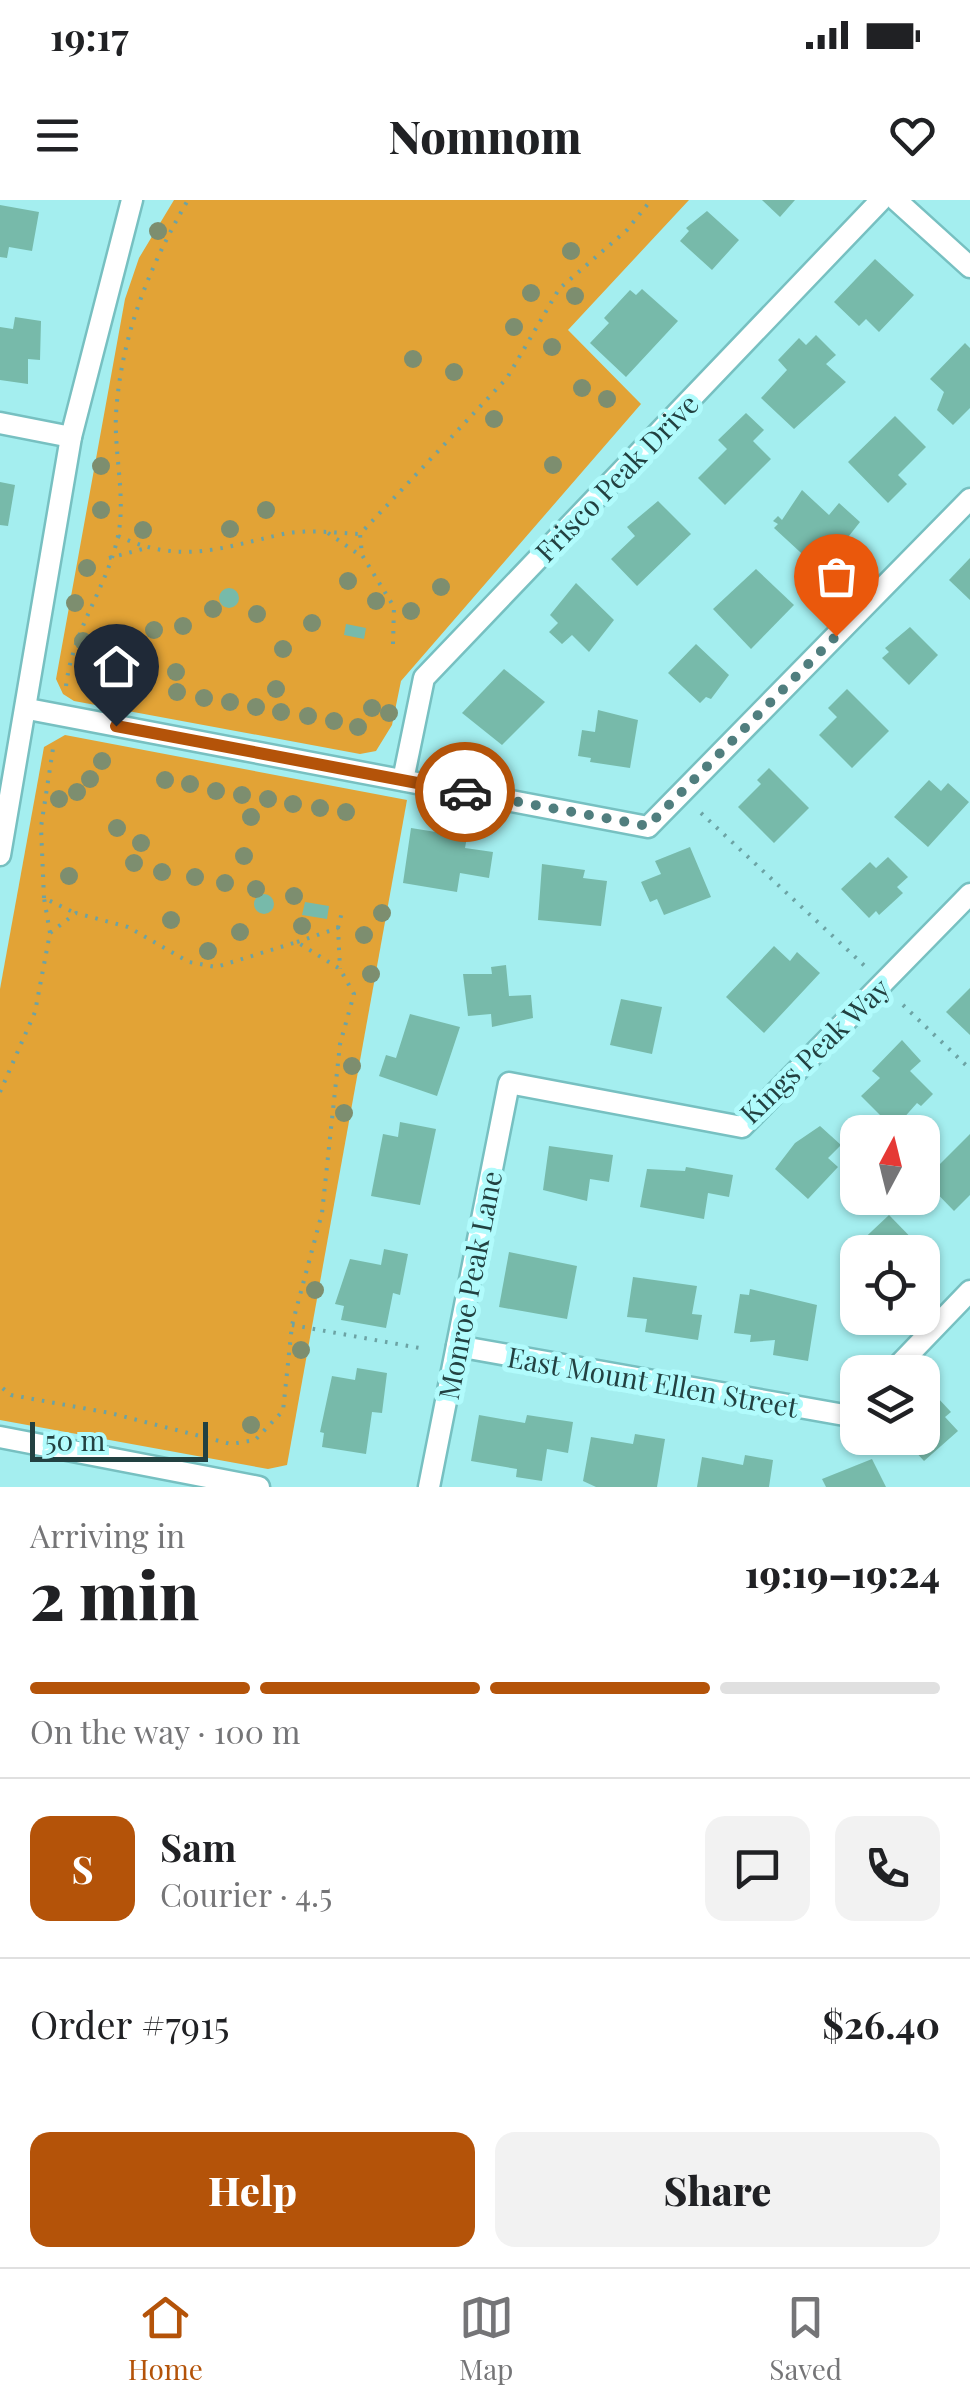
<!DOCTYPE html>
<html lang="en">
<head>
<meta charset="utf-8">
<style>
	body { margin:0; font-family:"Playfair Display",serif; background:#f2f2f2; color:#202124; height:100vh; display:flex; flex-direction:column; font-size:38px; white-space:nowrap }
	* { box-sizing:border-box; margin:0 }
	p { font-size:32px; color:#757577 }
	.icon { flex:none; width:55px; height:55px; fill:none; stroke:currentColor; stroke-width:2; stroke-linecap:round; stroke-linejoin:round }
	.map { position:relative; height:1287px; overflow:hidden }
	.side { display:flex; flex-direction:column; background:#fff; flex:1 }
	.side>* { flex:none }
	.needle { width:65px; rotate:7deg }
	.buttons { position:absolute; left:840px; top:915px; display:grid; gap:20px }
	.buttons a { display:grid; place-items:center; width:100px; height:100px; border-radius:20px; background:#fff; box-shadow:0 2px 8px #0004; font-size:50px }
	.scale { position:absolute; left:30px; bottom:25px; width:178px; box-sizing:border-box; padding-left:10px; border:5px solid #224141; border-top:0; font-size:28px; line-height:35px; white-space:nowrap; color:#224141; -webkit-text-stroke:8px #b1fbfc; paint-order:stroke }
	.pin { position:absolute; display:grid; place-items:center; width:85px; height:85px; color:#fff; margin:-102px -42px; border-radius:50% 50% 50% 0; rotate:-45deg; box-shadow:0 0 10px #0007 }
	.pin .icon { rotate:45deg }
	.courier { position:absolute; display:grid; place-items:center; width:100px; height:100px; margin:-50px; border:8px solid #b45309; border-radius:50%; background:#fff; color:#222; box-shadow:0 2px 12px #0007 }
	.head em { font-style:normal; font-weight:800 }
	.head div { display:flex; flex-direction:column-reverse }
	.head { display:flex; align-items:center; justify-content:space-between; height:170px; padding:0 30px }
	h1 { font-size:65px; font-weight:800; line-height:75px }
	.bar { display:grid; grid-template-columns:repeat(4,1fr); gap:15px 10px; align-content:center; height:120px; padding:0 30px }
	.bar i { height:12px; border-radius:8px; background:#e0e0e0 }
	.bar .active { background:#b45309 }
	.bar p { grid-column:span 4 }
	.line { display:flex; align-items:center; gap:25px; padding:0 30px; border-top:2px solid #e0e0e0 }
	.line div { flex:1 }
	.round { display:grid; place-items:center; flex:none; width:105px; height:105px; border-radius:20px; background:#f2f2f2 }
	.primary-button { display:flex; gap:20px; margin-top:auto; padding:20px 30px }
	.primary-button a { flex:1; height:115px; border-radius:20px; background:#b45309; color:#fff; font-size:40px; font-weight:800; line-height:115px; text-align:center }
	.primary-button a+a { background:#f2f2f2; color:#202124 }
	.status { display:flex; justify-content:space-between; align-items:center; height:70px; padding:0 50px; background:#fff; direction:ltr }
	.status svg { height:28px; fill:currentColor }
	header { display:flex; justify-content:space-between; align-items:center; height:130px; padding:0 30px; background:#fff; font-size:45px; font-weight:800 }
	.tab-bar { display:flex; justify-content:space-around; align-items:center; height:140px; border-top:2px solid #e0e0e0; background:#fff; font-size:28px; color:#757577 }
	.tab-bar a { display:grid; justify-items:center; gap:5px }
	.tab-bar .active { color:#b45309 }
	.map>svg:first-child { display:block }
	.green { fill:#e2a336 }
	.building { fill:#77baaa }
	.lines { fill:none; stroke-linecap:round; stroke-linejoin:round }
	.street-casing { stroke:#77c0c1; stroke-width:25 }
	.path { stroke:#6ca3a4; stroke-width:4; stroke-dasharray:2.5 8; stroke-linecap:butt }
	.street { stroke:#fff; stroke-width:20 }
	.tree { fill:#7d8e6f }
	.done { stroke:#507e7e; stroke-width:10; stroke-dasharray:0 18 }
	.route { stroke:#b45309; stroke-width:12 }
	.labels { text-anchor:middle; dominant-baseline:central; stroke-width:10; stroke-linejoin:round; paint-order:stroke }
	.street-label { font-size:28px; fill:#224141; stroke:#b1fbfc }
</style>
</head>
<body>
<div class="status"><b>19:17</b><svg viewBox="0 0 49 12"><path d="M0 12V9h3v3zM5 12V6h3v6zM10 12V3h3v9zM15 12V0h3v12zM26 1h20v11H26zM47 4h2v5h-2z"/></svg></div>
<header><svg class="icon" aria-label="menu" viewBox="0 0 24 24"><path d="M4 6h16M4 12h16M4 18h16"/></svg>Nomnom<svg class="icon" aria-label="heart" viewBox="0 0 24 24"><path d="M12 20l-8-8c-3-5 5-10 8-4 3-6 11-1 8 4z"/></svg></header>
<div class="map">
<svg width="970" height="1287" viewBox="0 0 970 1287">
	<rect width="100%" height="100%" fill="#a4eeef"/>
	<!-- green -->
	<g class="green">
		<path d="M174,0H689L568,130L641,204L401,481L392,525L376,551L360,554L74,501L63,494L56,479L125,99L139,58Z"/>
		<path d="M65,535L407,600L287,1265L268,1269L0,1220V789L44,547Z"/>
	</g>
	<!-- building -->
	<g class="building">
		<path d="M762,0H795L780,17Z"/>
		<path d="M0,5L39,12L32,51L9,47L7,58L0,57Z"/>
		<path d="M707,11L739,40L712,70L680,41L689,31L686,28Z"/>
		<path d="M875,59L914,95L879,132L866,119L859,126L834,102Z"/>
		<path d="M642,89L678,121L626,177L590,143L609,123L604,118L630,90L636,95Z"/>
		<path d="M15,117L41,121L40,160L28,159V184L0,180V127L13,129Z"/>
		<path d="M816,135L836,155L826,164L846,182L794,229L761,198L787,170L778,160L799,138L806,145Z"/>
		<path d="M965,143L970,148V208L953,225L937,210L944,192L930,179Z"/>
		<path d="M746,213L764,230L753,241L771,259L725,305L698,278L727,249L718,240Z"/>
		<path d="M895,216L926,247L898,275L907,284L888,303L848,262Z"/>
		<path d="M0,282L15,285L8,326L0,325Z"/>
		<path d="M802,290L829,315L839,303L860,322L834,355L826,347L812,363L774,328L778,324L773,321L778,316L782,320Z"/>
		<path d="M658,301L691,334L637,386L611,359L635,336L627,327Z"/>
		<path d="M970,358V400L949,380Z"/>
		<path d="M756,369L794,405L751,449L713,409Z"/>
		<path d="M576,383L614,420L589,452L572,435L562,444L549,432L558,423L550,415Z"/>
		<circle cx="229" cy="398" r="10"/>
		<path d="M346,424L366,428L364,439L344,435Z"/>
		<path d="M910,427L938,455L909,485L882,458L889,452L885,448Z"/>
		<path d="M696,444L729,475L711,499L706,497L700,503L668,473Z"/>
		<path d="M504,469L545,502L502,545L462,513Z"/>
		<path d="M847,489L889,531L852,568L819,535L837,517L828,508Z"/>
		<path d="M598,510L638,520L630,568L590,562L591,558L578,556L582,530L595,532Z"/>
		<path d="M769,568L809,608L774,643L738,607L761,584L757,580Z"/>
		<path d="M929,580L941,591L948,583L969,602L928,647L894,617Z"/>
		<path d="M411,628L467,637L465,648L493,652L489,678L460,673L457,692L403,683Z"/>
		<path d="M690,647L711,697L664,715L657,699L650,702L641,682L661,674L655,661Z"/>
		<path d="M888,657L908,677L897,687L903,693L879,715L876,711L869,718L841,689L870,662L876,668Z"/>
		<path d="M542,664L585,670L583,678L607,681L601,726L538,720Z"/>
		<circle cx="264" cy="704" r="10"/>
		<path d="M305,702L329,706L327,719L302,715Z"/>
		<path d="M774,746L790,761L797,752L820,773L764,833L726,797Z"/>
		<path d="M506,765L509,796L531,795L533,818L492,827L491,814L468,816L463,774H492L491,767Z"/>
		<path d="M970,788V835L946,812Z"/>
		<path d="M621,799L662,807L652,854L610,845Z"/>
		<path d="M410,814L460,827L437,896L379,876L386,855L396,858Z"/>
		<path d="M902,840L921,861L910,871L933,894L921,906L917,903L894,929L861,896L880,878L872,871Z"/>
		<path d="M400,922L436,929L420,1005L371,996L383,934L398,937Z"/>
		<path d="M820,926L841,945L828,958L838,967L808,999L775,969L795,943Z"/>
		<path d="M970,934V995L954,1011L924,980Z"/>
		<path d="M549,946L613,955L609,982L590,979L587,1001L543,990Z"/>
		<path d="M686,967L733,975L729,997L708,993L704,1019L640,1007L647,969L685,971Z"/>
		<path d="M889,1015L925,1052H861L855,1047Z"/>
		<path d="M384,1049L408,1054L400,1095L393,1093L386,1128L341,1120L344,1106L335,1104L350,1059L381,1065Z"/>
		<path d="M509,1052L577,1066L567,1119L499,1107Z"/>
		<path d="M633,1077L697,1086L692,1114L702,1115L698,1140L645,1132L647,1119L627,1117Z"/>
		<path d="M750,1089L817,1105L808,1161L773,1155L775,1140L750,1142L751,1135L734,1133L740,1094L749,1095Z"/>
		<path d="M357,1168L387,1173L382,1213L372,1212L366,1254L322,1247L324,1233L320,1232L332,1176L355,1180Z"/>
		<path d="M936,1196L951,1212L945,1217L958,1231L924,1261L903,1238H922V1208Z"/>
		<path d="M479,1215L525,1223L527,1215L573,1222L568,1253L547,1249L542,1281L516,1277L517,1269L471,1261Z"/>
		<path d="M635,1234L665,1239L657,1287H596L583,1281L591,1237L633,1244Z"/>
		<path d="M745,1255L773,1260L769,1287H697L702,1257L743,1265Z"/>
		<path d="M872,1259L886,1287H826L822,1279Z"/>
	</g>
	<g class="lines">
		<!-- street casing -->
		<g class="street-casing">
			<g id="street">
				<path d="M896,0L970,67"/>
				<path d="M0,223L71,237"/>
				<path d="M28,509L648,627L970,299"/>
				<path d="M403,580L424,478L881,0"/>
				<path d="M0,655L71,237L132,0"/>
				<path d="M457,1146L850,1216L858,1208"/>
				<path d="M892,1172L970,1091"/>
				<path d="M0,1237L259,1287"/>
				<path d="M429,1287L509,883L742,927L970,694"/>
			</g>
		</g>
		<!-- path -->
		<g class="path">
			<path d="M328,333L361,356"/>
			<path d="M118,336C181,365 220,348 283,334C307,329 336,333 360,334"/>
			<path d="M109,358L143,349"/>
			<path d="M393,444L394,407L362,355L360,334L507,178L559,89L627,30L651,0"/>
			<path d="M66,486C73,428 107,388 118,336C126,298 114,253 116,214C121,136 149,67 188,0"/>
			<path d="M701,613L868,769"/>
			<path d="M44,698L41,627L54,542"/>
			<path d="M338,728L343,708"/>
			<path d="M50,733L44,698L75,713"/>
			<path d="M297,742L338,728L340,769"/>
			<path d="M903,805L970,869"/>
			<path d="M0,892L35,812L50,733L76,713L128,727L189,762L216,767L297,742L340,769L354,794L340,844L322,1013L292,1125L283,1211L255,1240L231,1244L110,1213L11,1195L0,1186"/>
			<path d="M292,1125L425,1149"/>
		</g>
		<!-- street -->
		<use href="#street" class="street"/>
	</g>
	<!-- trees -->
	<g class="tree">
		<circle cx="158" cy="31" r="9"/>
		<circle cx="571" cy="51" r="9"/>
		<circle cx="531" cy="93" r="9"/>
		<circle cx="575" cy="96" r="9"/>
		<circle cx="514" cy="127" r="9"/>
		<circle cx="552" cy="147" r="9"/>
		<circle cx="413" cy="159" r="9"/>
		<circle cx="454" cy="172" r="9"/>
		<circle cx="582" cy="188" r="9"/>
		<circle cx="607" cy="199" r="9"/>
		<circle cx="494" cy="219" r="9"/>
		<circle cx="553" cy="265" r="9"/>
		<circle cx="101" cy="266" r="9"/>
		<circle cx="101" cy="310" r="9"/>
		<circle cx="266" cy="310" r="9"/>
		<circle cx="230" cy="329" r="9"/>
		<circle cx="143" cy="330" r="9"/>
		<circle cx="87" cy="368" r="9"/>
		<circle cx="348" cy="381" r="9"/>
		<circle cx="441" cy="387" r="9"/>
		<circle cx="376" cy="401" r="9"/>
		<circle cx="75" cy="403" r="9"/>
		<circle cx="213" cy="409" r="9"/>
		<circle cx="411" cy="411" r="9"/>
		<circle cx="257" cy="414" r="9"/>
		<circle cx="312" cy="423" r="9"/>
		<circle cx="183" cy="426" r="9"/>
		<circle cx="154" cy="430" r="9"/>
		<circle cx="83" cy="441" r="9"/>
		<circle cx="283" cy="449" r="9"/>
		<circle cx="135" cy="450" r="9"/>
		<circle cx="101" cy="451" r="9"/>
		<circle cx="114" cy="466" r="9"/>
		<circle cx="176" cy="472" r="9"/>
		<circle cx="115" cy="487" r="9"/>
		<circle cx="276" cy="489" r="9"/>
		<circle cx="177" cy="492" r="9"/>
		<circle cx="204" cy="498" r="9"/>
		<circle cx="230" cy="502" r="9"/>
		<circle cx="256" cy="507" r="9"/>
		<circle cx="372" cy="508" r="9"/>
		<circle cx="281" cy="512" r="9"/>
		<circle cx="389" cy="513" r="9"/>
		<circle cx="308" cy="516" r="9"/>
		<circle cx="334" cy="521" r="9"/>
		<circle cx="358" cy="527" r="9"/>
		<circle cx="102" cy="561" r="9"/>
		<circle cx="90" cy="579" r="9"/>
		<circle cx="165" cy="580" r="9"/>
		<circle cx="190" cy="584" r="9"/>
		<circle cx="216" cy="591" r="9"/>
		<circle cx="77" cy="592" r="9"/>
		<circle cx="242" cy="595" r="9"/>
		<circle cx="59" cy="599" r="9"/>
		<circle cx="268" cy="599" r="9"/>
		<circle cx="293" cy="604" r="9"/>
		<circle cx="320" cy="608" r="9"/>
		<circle cx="346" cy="612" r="9"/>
		<circle cx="251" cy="617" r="9"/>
		<circle cx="117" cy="628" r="9"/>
		<circle cx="141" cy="643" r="9"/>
		<circle cx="244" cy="656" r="9"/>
		<circle cx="134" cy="663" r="9"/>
		<circle cx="162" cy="672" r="9"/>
		<circle cx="69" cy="676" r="9"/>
		<circle cx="195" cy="677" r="9"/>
		<circle cx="225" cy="683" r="9"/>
		<circle cx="256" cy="689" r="9"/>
		<circle cx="294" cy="696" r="9"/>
		<circle cx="382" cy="713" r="9"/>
		<circle cx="171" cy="720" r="9"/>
		<circle cx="302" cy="726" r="9"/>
		<circle cx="240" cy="732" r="9"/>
		<circle cx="364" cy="735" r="9"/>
		<circle cx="208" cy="751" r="9"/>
		<circle cx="371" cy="774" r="9"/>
		<circle cx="352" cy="866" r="9"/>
		<circle cx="344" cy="913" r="9"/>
		<circle cx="315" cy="1090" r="9"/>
		<circle cx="301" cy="1150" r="9"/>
		<circle cx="251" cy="1225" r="9"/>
	</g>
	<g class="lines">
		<!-- done -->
		<path class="done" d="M465,592L648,626L836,436"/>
		<!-- route -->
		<path class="route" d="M116,526L465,592"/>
	</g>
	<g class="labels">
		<!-- street labels -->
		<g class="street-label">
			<text transform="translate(616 277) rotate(-46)">Frisco Peak Drive</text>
			<text transform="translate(814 850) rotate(-44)">Kings Peak Way</text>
			<text transform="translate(469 1085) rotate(-79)">Monroe Peak Lane</text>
			<text transform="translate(653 1181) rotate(10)">East Mount Ellen Street</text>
		</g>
	</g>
</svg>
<div class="buttons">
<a><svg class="needle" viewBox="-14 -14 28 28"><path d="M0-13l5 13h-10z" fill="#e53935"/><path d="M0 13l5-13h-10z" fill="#757577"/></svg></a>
<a><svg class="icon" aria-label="locate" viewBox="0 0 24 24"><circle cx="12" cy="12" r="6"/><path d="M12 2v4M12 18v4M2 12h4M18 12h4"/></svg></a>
<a><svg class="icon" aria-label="layers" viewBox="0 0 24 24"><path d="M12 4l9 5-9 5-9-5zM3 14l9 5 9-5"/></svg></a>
</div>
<div class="scale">50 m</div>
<div class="pin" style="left:836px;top:436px;background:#ea580c"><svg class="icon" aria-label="bag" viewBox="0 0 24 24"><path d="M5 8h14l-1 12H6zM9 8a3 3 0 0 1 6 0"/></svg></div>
<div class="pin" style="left:116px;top:526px;background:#1f2937"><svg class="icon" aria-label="home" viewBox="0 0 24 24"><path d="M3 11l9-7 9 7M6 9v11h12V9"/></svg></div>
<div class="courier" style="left:465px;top:592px"><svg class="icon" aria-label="car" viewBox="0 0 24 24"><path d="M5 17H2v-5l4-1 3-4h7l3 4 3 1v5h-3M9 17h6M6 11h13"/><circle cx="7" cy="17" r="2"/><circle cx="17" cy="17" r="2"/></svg></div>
</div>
<section class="side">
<div class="head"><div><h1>2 min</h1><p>Arriving in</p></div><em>19:19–19:24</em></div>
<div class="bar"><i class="active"></i><i class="active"></i><i class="active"></i><i></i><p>On the way · 100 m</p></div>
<div class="line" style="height:180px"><b class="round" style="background:#b45309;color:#fff">S</b><div><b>Sam</b><p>Courier · 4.5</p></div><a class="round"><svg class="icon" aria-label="chat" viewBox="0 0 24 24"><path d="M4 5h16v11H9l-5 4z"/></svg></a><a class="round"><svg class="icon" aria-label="phone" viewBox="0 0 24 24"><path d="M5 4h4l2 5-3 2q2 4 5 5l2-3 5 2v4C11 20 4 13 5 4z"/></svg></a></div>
<div class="line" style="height:130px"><div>Order #7915</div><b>$26.40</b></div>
<div class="primary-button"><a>Help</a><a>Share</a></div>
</section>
<nav class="tab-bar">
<a class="active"><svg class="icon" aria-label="home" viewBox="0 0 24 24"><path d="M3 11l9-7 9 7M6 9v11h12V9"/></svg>Home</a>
<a><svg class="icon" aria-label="map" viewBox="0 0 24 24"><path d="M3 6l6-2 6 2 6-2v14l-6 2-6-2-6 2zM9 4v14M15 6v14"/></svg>Map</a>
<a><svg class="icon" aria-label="saved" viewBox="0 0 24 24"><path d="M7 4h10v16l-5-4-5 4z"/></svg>Saved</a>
</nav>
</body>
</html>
